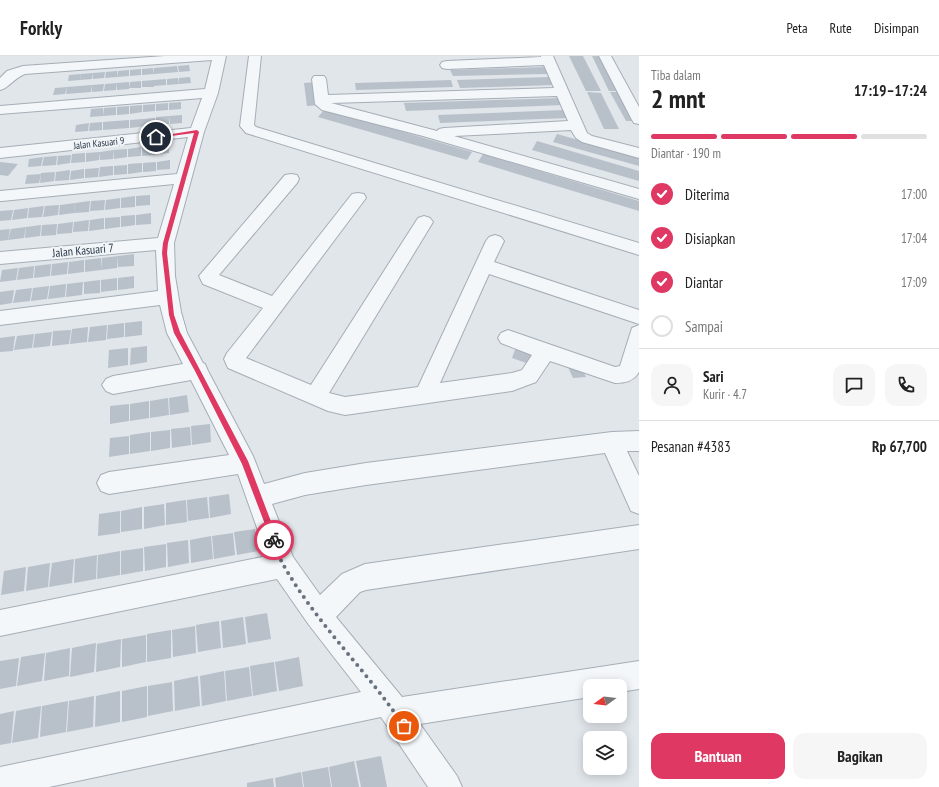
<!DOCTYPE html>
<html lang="id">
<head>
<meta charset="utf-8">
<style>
	body { margin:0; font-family:"PT Sans Narrow",sans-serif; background:#f6f6f6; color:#222; height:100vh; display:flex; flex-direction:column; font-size:15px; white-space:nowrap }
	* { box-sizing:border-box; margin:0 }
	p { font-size:13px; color:#767676 }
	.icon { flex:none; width:22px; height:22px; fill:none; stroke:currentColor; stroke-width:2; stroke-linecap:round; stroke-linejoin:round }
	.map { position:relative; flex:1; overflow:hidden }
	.details { display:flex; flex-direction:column; background:#fff; width:300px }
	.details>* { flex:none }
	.needle { width:26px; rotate:255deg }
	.buttons { position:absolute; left:583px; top:623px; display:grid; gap:8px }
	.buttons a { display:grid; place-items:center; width:44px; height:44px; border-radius:8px; background:#fff; box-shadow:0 2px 10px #0003; font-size:20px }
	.pin { position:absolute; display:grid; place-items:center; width:34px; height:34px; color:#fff; margin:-17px; border:2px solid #fff; border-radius:50%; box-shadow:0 1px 4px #0007 }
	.courier { position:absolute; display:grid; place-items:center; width:40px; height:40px; margin:-20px; border:3px solid #de3863; border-radius:50%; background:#fff; color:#222; box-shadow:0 1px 5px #0007 }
	.head em { font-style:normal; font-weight:800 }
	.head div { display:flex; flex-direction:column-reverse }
	.head { display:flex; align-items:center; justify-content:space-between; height:68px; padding:0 12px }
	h1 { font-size:26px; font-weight:800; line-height:30px }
	.bar { display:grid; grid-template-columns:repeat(4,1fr); gap:6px 4px; align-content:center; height:48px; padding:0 12px }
	.bar i { height:5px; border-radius:3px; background:#e0e0e0 }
	.bar .active { background:#de3863 }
	.bar p { grid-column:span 4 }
	.line { display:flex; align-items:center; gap:10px; padding:0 12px; border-top:1px solid #e0e0e0 }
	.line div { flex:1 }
	.round { display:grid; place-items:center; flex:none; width:42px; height:42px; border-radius:12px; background:#f6f6f6 }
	ol { padding:0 12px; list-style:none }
	li { display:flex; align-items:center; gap:12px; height:44px }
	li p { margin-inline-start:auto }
	li .icon { padding:4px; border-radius:50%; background:#de3863; color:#fff; stroke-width:4 }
	li:last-child { color:#767676 }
	li i { width:22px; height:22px; border:2px solid #e0e0e0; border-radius:50% }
	.button { display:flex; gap:8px; margin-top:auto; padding:8px 12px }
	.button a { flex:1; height:46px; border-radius:12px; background:#de3863; color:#fff; font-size:16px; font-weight:800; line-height:46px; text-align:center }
	.button a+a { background:#f6f6f6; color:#222 }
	header { display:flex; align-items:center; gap:24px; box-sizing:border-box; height:56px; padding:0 20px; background:#fff; border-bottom:1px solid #e0e0e0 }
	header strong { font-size:19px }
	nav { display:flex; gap:22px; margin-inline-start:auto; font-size:14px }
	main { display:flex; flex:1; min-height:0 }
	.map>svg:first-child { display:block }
	.building { fill:#b8c0ca }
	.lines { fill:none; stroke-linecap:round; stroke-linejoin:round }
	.minor-casing { stroke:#a5adb6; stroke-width:2 }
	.minor { fill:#f4f7f9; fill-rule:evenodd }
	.route { fill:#de3863 }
	.done { stroke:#68737f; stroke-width:4; stroke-dasharray:0 7.2 }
	.labels { text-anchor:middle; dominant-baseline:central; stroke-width:4; stroke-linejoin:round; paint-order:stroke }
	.far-street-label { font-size:10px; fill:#273545; stroke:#f1f5f8 }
	.street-label { font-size:12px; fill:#273545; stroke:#f1f5f8 }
</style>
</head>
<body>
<header>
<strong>Forkly</strong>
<nav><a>Peta</a><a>Rute</a><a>Disimpan</a></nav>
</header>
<main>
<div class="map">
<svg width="639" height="731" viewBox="0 0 639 731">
	<rect width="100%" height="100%" fill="#e1e6eb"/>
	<!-- building -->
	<g class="building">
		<path d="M569,0H583L601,35H586Z"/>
		<path d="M592,0H601L619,35H609Z"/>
		<path d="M189,9L190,15L179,16L178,10Z"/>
		<path d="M177,10L178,16L166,17V11Z"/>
		<path d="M166,11V17L154,18V12Z"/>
		<path d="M544,11L548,18L453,20L450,14Z"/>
		<path d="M153,12L154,18L142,19V13Z"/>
		<path d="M141,13V19L130,20V14Z"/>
		<path d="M129,14V20L117,21L118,15Z"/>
		<path d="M117,15V21L105,22L106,16Z"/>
		<path d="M105,16L104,22L93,23V17Z"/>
		<path d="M93,17L92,23L80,24L81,18Z"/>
		<path d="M81,18L80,24L68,25L69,19Z"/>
		<path d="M190,21L191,27L179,28V22Z"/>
		<path d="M550,21L554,29L460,32L457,24Z"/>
		<path d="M178,22L179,28L167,29V23Z"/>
		<path d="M166,23V29L154,30V24Z"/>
		<path d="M154,24V31H142V25Z"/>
		<path d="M451,24L453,31L356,34L355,27Z"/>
		<path d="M141,25V32H129L130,26Z"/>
		<path d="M129,26V33L117,34V27Z"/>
		<path d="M317,26L320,49L307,50L304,27Z"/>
		<path d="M117,27L116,34L104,35L105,28Z"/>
		<path d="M104,28L103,35L92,36V29Z"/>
		<path d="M92,29L91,36L66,38L67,31Z"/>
		<path d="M67,31L65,38L53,39L55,32Z"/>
		<path d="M587,36L601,37L619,73H604Z"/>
		<path d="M610,36H621L638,65H626Z"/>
		<path d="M560,42L564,49L406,55L404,47Z"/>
		<path d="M181,46V53L169,54V47Z"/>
		<path d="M168,47V54L156,55V48Z"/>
		<path d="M155,48V55L143,56V49Z"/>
		<path d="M142,49V56L130,58V50Z"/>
		<path d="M129,50V58L117,59V51Z"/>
		<path d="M116,51V59L103,60L104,52Z"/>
		<path d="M103,52V60L90,61L91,53Z"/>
		<path d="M325,53L472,96L467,104L318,61Z"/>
		<path d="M564,54L569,62L440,67L438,59Z"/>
		<path d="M182,59V67L170,68L169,60Z"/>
		<path d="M169,60V68L156,69V61Z"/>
		<path d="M155,62V69L130,72V64Z"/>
		<path d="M129,64V72L103,74V66Z"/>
		<path d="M102,66V74L89,75L90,67Z"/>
		<path d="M89,67L88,75L75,76L76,69Z"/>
		<path d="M557,78L639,101V110L553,86Z"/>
		<path d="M537,85L639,115V125L532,94Z"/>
		<path d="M169,89V97L156,98V90Z"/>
		<path d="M155,90V99L142,100V91Z"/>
		<path d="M141,91V100L128,101V93Z"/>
		<path d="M127,93V101L114,103V94Z"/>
		<path d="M114,94L113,103L100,104V96Z"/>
		<path d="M100,96L99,104L86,106V97Z"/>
		<path d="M85,97V106L71,107L72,98Z"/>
		<path d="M483,98L639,145V155L478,106Z"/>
		<path d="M71,99L70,107L57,109L58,100Z"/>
		<path d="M57,100L56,109L42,110L44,101Z"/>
		<path d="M43,101L41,110L28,111L29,103Z"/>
		<path d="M170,104V113L157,114V106Z"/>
		<path d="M0,106L18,108L8,120L0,119Z"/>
		<path d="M156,106V115L143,116V107Z"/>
		<path d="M142,107V116L128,118V108Z"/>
		<path d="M127,109V118L114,119V110Z"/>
		<path d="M113,110V119L99,121L100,111Z"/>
		<path d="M99,112L98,121L85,122V113Z"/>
		<path d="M84,113V122L70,124L71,115Z"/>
		<path d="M70,114L69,124L55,125L56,116Z"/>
		<path d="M55,116L54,125L40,127L41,117Z"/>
		<path d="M41,118L39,127L25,128L27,119Z"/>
		<path d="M150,139V149L136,150V140Z"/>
		<path d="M135,140V151L121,152V142Z"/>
		<path d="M120,142V152L105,154L106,144Z"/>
		<path d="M105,144L104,154L90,155L91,145Z"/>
		<path d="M90,145L89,156L74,157L75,147Z"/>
		<path d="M75,147L74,157L59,159L60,149Z"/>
		<path d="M59,149L58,159L43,161L45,150Z"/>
		<path d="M44,150L42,161L28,162L29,152Z"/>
		<path d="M28,152L27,162L12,164L14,154Z"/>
		<path d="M13,154L11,164L0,165V155Z"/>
		<path d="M151,157V168L136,169V159Z"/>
		<path d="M135,159V169L121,171V160Z"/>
		<path d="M120,161V171L105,173V162Z"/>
		<path d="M104,162V173L89,175L90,164Z"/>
		<path d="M89,164L88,175L73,176L74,166Z"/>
		<path d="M73,166L72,177L57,178L58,168Z"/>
		<path d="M57,168L56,179L41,180L42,169Z"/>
		<path d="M41,169L40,180L25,182L26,171Z"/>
		<path d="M26,171L24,182L8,184L11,173Z"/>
		<path d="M10,173L8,184L0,185V174Z"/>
		<path d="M134,198V210L118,211V200Z"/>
		<path d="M118,200L117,212L101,214L102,202Z"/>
		<path d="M101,202V214L85,216V204Z"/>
		<path d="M84,204V216L68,218L69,206Z"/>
		<path d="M68,206L67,218L51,220L52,208Z"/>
		<path d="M51,208L50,220L34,222L35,210Z"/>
		<path d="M34,210L33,222L17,224L19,212Z"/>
		<path d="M18,212L16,224L0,226L2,214Z"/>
		<path d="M134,220V232L118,234V222Z"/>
		<path d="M117,222V234L101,236V224Z"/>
		<path d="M100,224V237L84,238V226Z"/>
		<path d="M83,226L82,239L66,241L67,228Z"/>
		<path d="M66,228L65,241L48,243L50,230Z"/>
		<path d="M49,230L47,243L31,245L33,232Z"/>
		<path d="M32,232L30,245L13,247L16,234Z"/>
		<path d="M14,234L12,247L0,249V236Z"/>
		<path d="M142,265V279L125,281V267Z"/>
		<path d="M124,267V281L107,283L108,269Z"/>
		<path d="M107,269L106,284L88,286L90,271Z"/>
		<path d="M88,271L87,286L70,288L72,273Z"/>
		<path d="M71,274L69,288L52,290L53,275Z"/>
		<path d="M52,276L50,290L33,292L35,278Z"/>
		<path d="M34,278L32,292L14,294L17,280Z"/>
		<path d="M15,280L13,295L0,296V282Z"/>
		<path d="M517,288L537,295L532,309L512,302Z"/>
		<path d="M147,290V306L130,309L131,292Z"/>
		<path d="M128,292V309L108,312L109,294Z"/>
		<path d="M568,311H581L586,321L573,322Z"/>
		<path d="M187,339L189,356L170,359L169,342Z"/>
		<path d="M168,342L169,359L150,362V345Z"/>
		<path d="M149,345V362L130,365V348Z"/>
		<path d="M129,348V365L110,368V350Z"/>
		<path d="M210,368L211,386L192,389L191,370Z"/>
		<path d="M190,371L191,389L172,392L171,373Z"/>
		<path d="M170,374V392L151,395V376Z"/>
		<path d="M150,376V395L130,398V379Z"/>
		<path d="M129,380V398L109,401L110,382Z"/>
		<path d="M229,438L231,458L210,462L209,441Z"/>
		<path d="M207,441L209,462L188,465L187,444Z"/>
		<path d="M186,444L187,466L166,469V447Z"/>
		<path d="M164,448L165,469L144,473V451Z"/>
		<path d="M142,451V473L121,476V455Z"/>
		<path d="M120,455V477L98,480L99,458Z"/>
		<path d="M255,473L258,495L237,499L234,476Z"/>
		<path d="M233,477L235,499L214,503L212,480Z"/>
		<path d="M211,480L213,503L191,507L190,484Z"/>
		<path d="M188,484L189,507L168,511L167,487Z"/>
		<path d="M166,488V511L145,515L144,491Z"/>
		<path d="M143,492V515L121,519V495Z"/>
		<path d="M120,495V519L97,523L98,499Z"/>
		<path d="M97,499L96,523L74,527L75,503Z"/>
		<path d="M74,503L72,527L49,531L52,507Z"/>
		<path d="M50,507L48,531L26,535L28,511Z"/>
		<path d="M26,511L24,535L1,539L4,515Z"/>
		<path d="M267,557L271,583L248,587L245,561Z"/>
		<path d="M243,561L246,588L223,592L221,565Z"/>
		<path d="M219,565L221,592L198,596L196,569Z"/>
		<path d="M195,570L196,597L173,601L172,574Z"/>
		<path d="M171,574V602L147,606V578Z"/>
		<path d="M146,579V606L122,611V583Z"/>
		<path d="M121,583L120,611L96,616L97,588Z"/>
		<path d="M96,587L94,616L70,621L72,592Z"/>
		<path d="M70,592L69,620L44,625L46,597Z"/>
		<path d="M45,597L42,625L17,630L21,601Z"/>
		<path d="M299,601L303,630L279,635L275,606Z"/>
		<path d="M19,602L16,630L0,633V605Z"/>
		<path d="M274,606L277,635L253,640L250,610Z"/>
		<path d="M249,611L252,640L227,645L225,615Z"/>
		<path d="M224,615L226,645L202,650L200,620Z"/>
		<path d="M198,620L200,650L175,655L174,625Z"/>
		<path d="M172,626L173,655L148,660V630Z"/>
		<path d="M147,630V661L122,666V635Z"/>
		<path d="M120,635V666L95,671L96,640Z"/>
		<path d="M94,640L93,671L67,676L69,645Z"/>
		<path d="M68,645L66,676L40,681L42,650Z"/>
		<path d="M41,650L38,682L12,687L16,655Z"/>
		<path d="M14,655L11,687L0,689V658Z"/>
		<path d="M381,700L387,731H361L356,705Z"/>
		<path d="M354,705L359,731H332L329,711Z"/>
		<path d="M328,711L331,731H304L302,716Z"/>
		<path d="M301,716L303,731H276L275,722Z"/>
		<path d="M273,722L274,731H247V727Z"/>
	</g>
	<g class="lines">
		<!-- minor casing -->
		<g class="minor-casing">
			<g id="minor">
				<path d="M165,0H226L218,37L204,76L174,187L175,220L181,256L187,277L203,307L205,308L208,315L253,400L264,428L305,417L366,407L612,376L639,375V395H627L639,420V458L631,455L605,397L366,429L305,439L272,448L293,501L320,539L342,518L365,508L639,469V493L366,534L360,536L336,561L402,641L639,605V633L620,636V630H590V641L420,668L457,720L462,731H428L381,661L49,731H0V711L361,636L309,569L277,523L0,580V554L267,500L238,418L109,438L101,435L97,427L101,419L109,416L229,399L191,324L113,338L106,335L102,329L106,323L113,320L183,308L167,277L160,249L0,269V255L158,235L156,194L0,208V196L158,182L174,128L2,145H0V135L177,118L188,81L0,102V92L191,72L202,42L0,58V50L205,33L212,4L25,18C14,22 9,32 0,34V22L7,15L23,10Z"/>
				<path d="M249,0H261L254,69L256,71L639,187V199L246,77L240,70Z"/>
				<path d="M541,0H553L587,77L592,80L639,92V102L582,86L576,82L571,74L454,80L639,133V143L423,80L322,54L315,48L312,23L314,20H324L326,23L328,39L554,32L544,9L447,13L442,12L440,9L442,6L447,5L541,1ZM557,40L568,65L444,72L439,73L437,75L331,47Z"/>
				<path d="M599,0H611L639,51V68L634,67L632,64Z"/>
				<path d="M291,118L297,119L299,123L297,127L219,219L272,240L352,138L358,137L364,138L366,142L246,302L311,329L418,162L424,160L430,162L433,166L329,337L345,341L418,331L486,185L489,181L495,179L501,181L504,185L494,206L639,254V268L489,218L440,327L512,317L522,314L532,299L501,287L498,282L501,277L508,274L615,311L620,310L632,272L639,269V316C634,325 625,327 615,327L550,305L536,326L512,335L345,359L328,355L228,312L224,303L227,297L263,252L203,228L199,220L285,119Z"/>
			</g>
		</g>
		<!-- minor -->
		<use href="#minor" class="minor"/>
	</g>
	<!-- route -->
	<path class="route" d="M197,74L199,76L168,187L167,197L174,259L180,276L248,405L278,484L274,488L271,484L242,408L195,315L174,277L169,259L162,197L163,187L194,77L156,82L154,81Z"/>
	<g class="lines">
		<!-- done -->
		<path class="done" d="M274,484C277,492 279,502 284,510C317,568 367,615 404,670"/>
	</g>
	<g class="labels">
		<!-- far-street labels -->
		<g class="far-street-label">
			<text transform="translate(99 87) rotate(-6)">Jalan Kasuari 9</text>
		</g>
		<!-- street labels -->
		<g class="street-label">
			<text transform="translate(83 194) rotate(-5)">Jalan Kasuari 7</text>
		</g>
	</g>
</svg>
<div class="buttons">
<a><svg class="needle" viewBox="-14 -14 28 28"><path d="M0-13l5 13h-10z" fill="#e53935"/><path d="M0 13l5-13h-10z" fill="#767676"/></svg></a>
<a><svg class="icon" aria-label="layers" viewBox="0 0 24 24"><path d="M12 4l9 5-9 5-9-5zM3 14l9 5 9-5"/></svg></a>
</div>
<div class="pin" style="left:404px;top:670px;background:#ea580c"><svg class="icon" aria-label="bag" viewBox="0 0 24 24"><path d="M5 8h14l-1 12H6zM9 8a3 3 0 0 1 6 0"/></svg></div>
<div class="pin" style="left:156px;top:81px;background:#1f2937"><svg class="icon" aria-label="home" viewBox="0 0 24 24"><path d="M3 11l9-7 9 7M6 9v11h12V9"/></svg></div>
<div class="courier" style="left:274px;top:484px"><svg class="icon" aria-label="bike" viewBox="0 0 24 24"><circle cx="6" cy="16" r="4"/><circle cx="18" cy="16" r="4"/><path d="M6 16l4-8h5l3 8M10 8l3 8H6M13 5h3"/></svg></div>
</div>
<section class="details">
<div class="head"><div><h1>2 mnt</h1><p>Tiba dalam</p></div><em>17:19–17:24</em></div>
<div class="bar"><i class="active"></i><i class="active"></i><i class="active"></i><i></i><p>Diantar · 190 m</p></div>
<ol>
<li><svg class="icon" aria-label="check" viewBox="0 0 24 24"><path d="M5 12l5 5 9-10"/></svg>Diterima<p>17:00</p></li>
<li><svg class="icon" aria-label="check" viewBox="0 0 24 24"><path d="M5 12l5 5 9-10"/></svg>Disiapkan<p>17:04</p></li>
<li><svg class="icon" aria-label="check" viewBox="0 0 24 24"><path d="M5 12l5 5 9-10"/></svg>Diantar<p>17:09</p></li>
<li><i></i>Sampai</li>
</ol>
<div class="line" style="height:72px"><a class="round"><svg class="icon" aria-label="person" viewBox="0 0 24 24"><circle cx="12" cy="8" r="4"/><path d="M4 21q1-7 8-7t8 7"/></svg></a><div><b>Sari</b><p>Kurir · 4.7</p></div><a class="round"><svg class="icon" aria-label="chat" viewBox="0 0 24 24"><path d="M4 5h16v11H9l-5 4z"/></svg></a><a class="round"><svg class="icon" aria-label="phone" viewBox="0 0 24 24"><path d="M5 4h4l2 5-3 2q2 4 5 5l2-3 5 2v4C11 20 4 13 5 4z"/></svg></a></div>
<div class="line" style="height:52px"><div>Pesanan #4383</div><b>Rp 67,700</b></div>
<div class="button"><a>Bantuan</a><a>Bagikan</a></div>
</section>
</main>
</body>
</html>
